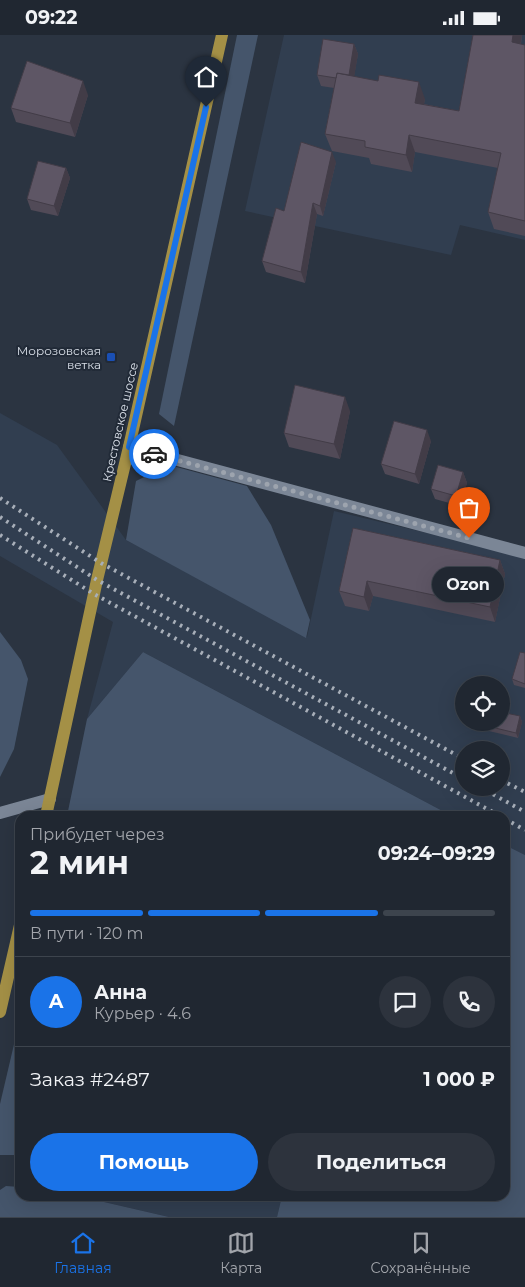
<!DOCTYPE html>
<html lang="ru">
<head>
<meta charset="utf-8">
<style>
	body { margin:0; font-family:Montserrat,sans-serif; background:#2d333d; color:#f1f3f6; height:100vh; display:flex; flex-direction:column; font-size:19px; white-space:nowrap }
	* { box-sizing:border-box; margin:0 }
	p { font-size:16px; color:#a2a5ab }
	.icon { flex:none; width:28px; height:28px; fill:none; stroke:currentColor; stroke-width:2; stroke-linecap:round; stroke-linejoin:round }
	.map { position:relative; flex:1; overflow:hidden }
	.side { position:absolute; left:15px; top:776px; width:495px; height:390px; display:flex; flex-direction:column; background:#202731; border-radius:15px; box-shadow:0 5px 20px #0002,0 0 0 1px #3d444d }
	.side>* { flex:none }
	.fabs { position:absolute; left:455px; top:641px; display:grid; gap:10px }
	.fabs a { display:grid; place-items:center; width:55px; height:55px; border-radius:50%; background:#202731; box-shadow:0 5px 20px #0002,0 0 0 1px #3d444d; font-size:25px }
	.pin { position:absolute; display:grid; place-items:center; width:42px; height:42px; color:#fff; margin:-51px -21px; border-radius:50% 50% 50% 0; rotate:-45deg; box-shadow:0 0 5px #0007 }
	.pin .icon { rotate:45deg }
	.courier { position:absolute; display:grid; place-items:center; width:50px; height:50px; margin:-25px; border:4px solid #1a73e8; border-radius:50%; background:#fff; color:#222; box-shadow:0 1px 6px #0007 }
	.bubble { position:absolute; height:35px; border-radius:18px; background:#202731; box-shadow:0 5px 20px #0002,0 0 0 1px #3d444d; font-size:16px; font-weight:700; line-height:35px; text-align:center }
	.overview em { font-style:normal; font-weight:700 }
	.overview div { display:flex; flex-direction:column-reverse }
	.overview { display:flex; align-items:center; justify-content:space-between; height:85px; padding:0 15px }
	h1 { font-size:32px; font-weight:700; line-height:38px }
	.bar { display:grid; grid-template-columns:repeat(4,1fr); gap:8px 5px; align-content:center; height:60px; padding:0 15px }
	.bar i { height:6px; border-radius:4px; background:#3d444d }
	.bar .active { background:#1a73e8 }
	.bar p { grid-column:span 4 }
	.line { display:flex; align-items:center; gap:12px; padding:0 15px; border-top:1px solid #3d444d }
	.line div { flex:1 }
	.round { display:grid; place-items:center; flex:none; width:52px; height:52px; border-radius:26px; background:#2d333d }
	.primary-button { display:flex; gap:10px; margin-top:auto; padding:10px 15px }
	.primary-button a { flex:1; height:58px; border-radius:30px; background:#1a73e8; color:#fff; font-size:20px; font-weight:700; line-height:58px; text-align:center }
	.primary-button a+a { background:#2d333d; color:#f1f3f6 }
	.status { display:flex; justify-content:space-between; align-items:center; height:35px; padding:0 25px; background:#202731; direction:ltr }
	.status svg { height:14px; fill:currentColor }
	.tabs { display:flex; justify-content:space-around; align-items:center; height:70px; border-top:1px solid #3d444d; background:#202731; font-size:14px; color:#a2a5ab }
	.tabs a { display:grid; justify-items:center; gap:2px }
	.tabs .active { color:#1a73e8 }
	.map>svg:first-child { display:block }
	.built { fill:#313e50; fill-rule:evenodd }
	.green { fill:#45556b }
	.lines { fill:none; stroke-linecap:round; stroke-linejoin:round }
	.minor { stroke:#7b8696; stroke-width:12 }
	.major { stroke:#a49046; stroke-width:12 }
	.rail { stroke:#a8afb9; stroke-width:4; stroke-dasharray:2.5 5; stroke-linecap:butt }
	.wall { fill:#514a57 }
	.shaded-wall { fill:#423c47 }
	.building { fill:#5e5665; stroke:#423c47 }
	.done { stroke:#9da4ae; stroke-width:5; stroke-dasharray:0 9 }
	.route { stroke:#1a73e8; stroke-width:6 }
	.transit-dot { fill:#1a4fb4; stroke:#212a37; stroke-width:2 }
	.labels { text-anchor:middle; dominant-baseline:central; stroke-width:4; stroke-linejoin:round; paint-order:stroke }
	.poi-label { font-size:12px; fill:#dae0e9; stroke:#212a37; text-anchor:end }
	.street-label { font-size:12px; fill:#dae0e9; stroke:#212a37 }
</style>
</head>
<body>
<div class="status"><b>09:22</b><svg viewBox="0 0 49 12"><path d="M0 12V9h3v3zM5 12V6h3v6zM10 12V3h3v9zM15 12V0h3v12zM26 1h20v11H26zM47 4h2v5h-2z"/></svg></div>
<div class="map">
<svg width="525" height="1182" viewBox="0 0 525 1182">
	<rect width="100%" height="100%" fill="#2b3441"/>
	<!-- built -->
	<g class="built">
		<path d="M284,0H525V205L460,190L451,220L245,176Z"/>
		<path d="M0,378L57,410L126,505L307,602L334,476L525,521V820L505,810V781H452L143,617L87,684L113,587L0,521ZM464,650H501V688H464ZM464,715H501V752H464Z"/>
		<path d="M78,1161H282L277,1182H169Z"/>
	</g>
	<!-- green -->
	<g class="green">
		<path d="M237,0H258L174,391L159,379Z"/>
		<path d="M169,430L247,451L271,490L310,585L306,603L126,505L136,446Z"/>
		<path d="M0,597L21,625L28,644L14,714L0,742Z"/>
		<path d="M143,617L452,781H67L87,684Z"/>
		<path d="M505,810L525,820V1182H277L282,1161H505Z"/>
		<path d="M15,1005L20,1008V1120H0V1069Z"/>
		<path d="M6,1151L20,1152V1161H78L169,1182H0V1155Z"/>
	</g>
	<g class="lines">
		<!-- minor -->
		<g class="minor">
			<path d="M129,412L525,518"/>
			<path d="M0,778L50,764"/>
		</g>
		<!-- major -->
		<g class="major">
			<path d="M46,781L97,545L129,412L222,0"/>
			<path d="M0,977L20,890"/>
		</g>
		<!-- rail -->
		<g class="rail">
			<path d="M0,463L101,528L464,724"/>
			<path d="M0,482L97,545L464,744"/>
			<path d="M0,500L94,559L500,781"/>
			<path d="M501,745L525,757"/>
			<path d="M480,752L525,777"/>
			<path d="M505,784L525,795"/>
		</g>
	</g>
	<!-- wall -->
	<g class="wall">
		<path d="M473,0H522L521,9L525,10V201L494,194L488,177L498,133L415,117L412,137L371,129L369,123L332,116L325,99L334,53L321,51L317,40L354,9L358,19L354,41L425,64L424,69L459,76Z"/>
		<path d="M88,60L75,102L16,87L11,73Z"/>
		<path d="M336,127L323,181L317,179L305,248L266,237L262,226L284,176Z"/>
		<path d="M66,133L70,143L58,181L31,175L27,164Z"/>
		<path d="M350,376L340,424L289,412L284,398Z"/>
		<path d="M431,406L419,449L385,439L381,429Z"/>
		<path d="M463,437L467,448L460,471L435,464L431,454Z"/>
		<path d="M353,493L500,525L505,539L495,587L373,561L369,576L345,571L339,556Z"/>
		<path d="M525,618V653L514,650L512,644Z"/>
		<path d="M520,681L522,687L518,703L489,696L487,691Z"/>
	</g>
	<!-- shaded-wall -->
	<g class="shaded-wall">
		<path d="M513,0H522L518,24L512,7Z"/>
		<path d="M354,9L358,19L352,55L348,45Z"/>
		<path d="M83,46L88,60L75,102L70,88Z"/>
		<path d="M419,47L425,64L421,85L415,68Z"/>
		<path d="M409,100L415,117L412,137L406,120Z"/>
		<path d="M332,117L336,127L323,181L320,171Z"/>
		<path d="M66,133L70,143L58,181L54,171Z"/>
		<path d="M313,168L317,179L305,248L301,237Z"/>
		<path d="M345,362L350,376L340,424L334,409Z"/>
		<path d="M427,395L431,406L419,449L415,439Z"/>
		<path d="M463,437L467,448L460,471L456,461Z"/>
		<path d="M500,525L505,539L495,587L490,572Z"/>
		<path d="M367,546L373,561L369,576L364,562Z"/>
		<path d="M520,681L522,687L518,703L516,698Z"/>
	</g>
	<!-- building -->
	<g class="building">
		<path d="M473,0H513L512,7L525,10V186L488,177L501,118L409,100L406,120L365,112V106L325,99L337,38L378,46L379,40L419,47L415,68L459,76Z"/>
		<path d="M323,4L354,9L349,40L337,38L336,43L317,40Z"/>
		<path d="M27,26L83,46L70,88L11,73Z"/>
		<path d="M301,107L332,117L320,171L313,168L301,237L262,226L276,173L284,176Z"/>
		<path d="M38,126L66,133L54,171L27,164Z"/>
		<path d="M295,350L345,362L334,409L284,398Z"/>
		<path d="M394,386L427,395L415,439L381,429Z"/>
		<path d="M438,430L463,437L456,461L431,454Z"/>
		<path d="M353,493L500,525L490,572L367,546L364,562L339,556Z"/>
		<path d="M520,617L525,618V649L512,644Z"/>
		<path d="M501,677L520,681L516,698L487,691L488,688H501Z"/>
	</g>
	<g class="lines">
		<!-- done -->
		<path class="done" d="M154,419L469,503"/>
		<!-- route -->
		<path class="route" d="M154,419L129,412L206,72"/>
	</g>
	<!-- markers -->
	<rect class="transit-dot" x="106" y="317" width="10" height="10" rx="2.5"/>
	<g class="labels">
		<!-- poi labels -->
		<g class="poi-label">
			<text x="101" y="315">Морозовская<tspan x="101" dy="14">ветка</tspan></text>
		</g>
		<!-- street labels -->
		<g class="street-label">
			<text transform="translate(120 387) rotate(-77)">Крестовское шоссе</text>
		</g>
	</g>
</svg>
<div class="fabs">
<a><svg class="icon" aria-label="locate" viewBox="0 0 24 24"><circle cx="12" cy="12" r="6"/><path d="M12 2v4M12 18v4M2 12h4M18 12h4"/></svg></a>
<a><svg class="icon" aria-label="layers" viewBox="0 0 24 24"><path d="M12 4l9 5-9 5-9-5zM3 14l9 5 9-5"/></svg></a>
</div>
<div class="pin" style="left:469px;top:503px;background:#ea580c"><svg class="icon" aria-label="bag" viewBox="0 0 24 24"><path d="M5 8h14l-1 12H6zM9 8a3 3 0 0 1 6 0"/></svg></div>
<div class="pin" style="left:206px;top:72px;background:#1f2937"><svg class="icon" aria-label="home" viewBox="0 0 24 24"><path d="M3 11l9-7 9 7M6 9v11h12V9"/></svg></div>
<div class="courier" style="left:154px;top:419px"><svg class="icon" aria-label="car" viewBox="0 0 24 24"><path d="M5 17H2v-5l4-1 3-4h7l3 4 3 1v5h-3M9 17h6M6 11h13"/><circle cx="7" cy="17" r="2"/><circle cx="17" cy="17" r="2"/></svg></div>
<div class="bubble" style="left:432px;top:532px;width:72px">Ozon</div>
<section class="side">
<div class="overview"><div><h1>2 мин</h1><p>Прибудет через</p></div><em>09:24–09:29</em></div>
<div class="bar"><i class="active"></i><i class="active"></i><i class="active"></i><i></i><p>В пути · 120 m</p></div>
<div class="line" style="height:90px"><b class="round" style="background:#1a73e8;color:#fff">А</b><div><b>Анна</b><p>Курьер · 4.6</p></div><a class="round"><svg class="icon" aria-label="chat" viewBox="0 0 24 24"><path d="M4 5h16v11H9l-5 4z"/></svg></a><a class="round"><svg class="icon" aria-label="phone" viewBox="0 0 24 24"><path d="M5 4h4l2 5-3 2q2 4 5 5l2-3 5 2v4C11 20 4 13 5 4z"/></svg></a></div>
<div class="line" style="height:65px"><div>Заказ #2487</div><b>1 000 ₽</b></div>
<div class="primary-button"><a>Помощь</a><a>Поделиться</a></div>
</section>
</div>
<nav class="tabs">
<a class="active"><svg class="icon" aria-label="home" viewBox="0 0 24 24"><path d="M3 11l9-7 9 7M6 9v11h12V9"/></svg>Главная</a>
<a><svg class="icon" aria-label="map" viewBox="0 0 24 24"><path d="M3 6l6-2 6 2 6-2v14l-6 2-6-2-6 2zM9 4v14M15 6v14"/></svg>Карта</a>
<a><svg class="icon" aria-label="saved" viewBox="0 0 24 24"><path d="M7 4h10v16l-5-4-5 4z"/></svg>Сохранённые</a>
</nav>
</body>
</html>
